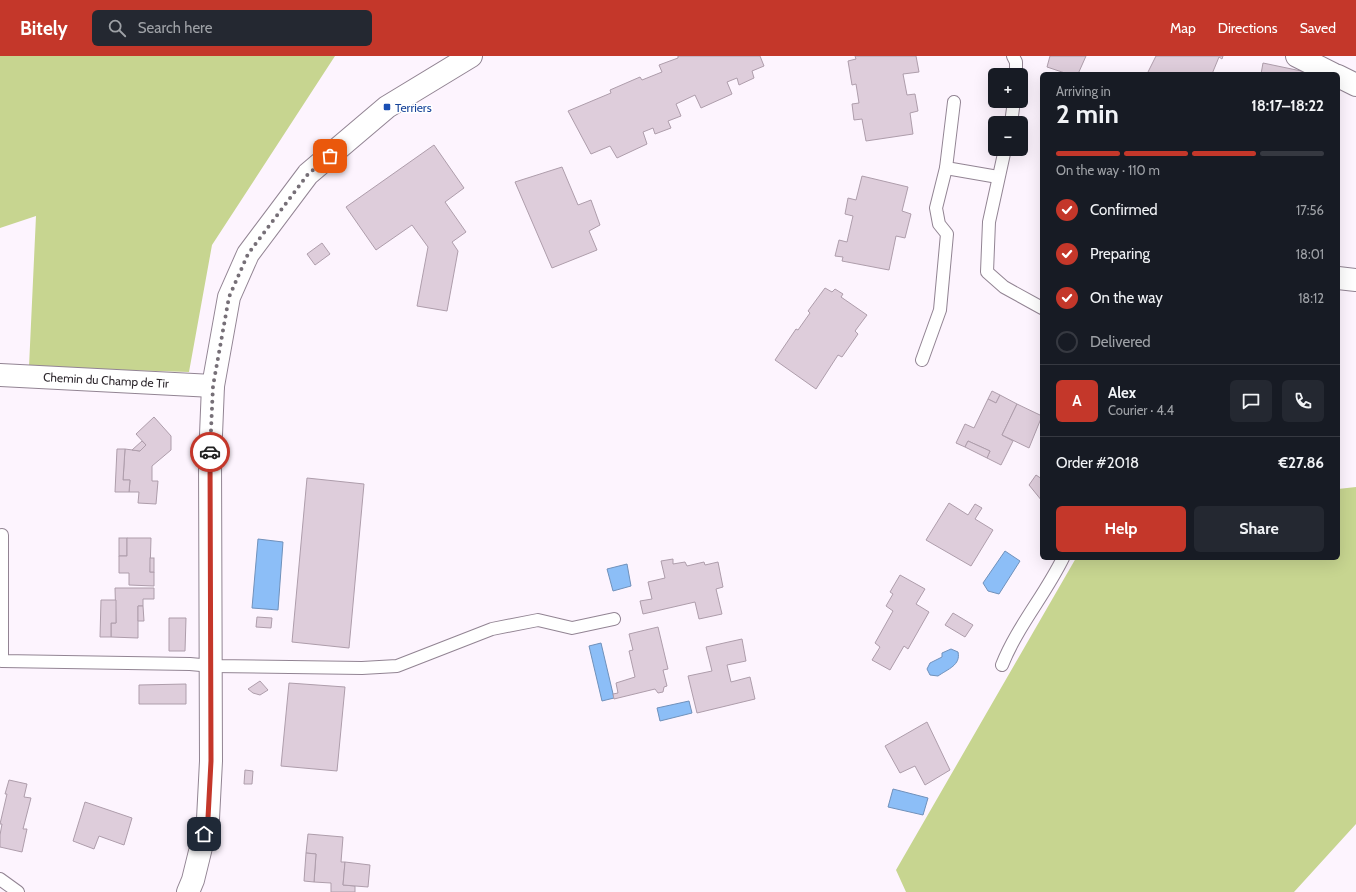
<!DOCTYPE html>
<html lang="en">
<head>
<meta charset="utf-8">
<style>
	body { margin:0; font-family:Cabin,sans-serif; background:#242831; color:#f1f3f6; height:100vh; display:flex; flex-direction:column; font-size:15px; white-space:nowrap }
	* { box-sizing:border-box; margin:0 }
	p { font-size:13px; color:#9ea1a6 }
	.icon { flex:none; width:22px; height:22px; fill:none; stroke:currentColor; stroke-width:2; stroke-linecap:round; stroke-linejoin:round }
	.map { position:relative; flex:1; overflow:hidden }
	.details { position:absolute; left:1040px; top:16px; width:300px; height:488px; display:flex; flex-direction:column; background:#171b24; border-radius:6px; box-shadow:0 4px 16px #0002 }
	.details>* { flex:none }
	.controls { position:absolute; left:988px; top:12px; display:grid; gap:8px }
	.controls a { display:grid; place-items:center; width:40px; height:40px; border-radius:6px; background:#171b24; box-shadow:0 4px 16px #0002; font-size:20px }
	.pin { position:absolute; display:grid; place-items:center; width:34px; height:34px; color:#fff; margin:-17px; border-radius:8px; box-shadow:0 2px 6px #0006 }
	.courier { position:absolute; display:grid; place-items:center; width:40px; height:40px; margin:-20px; border:3px solid #c4372a; border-radius:50%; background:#fff; color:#222; box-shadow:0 1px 5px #0007 }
	.headline em { font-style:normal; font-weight:800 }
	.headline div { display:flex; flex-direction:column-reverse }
	.headline { display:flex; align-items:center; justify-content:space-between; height:68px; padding:0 16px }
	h1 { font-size:26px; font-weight:800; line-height:30px }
	.bar { display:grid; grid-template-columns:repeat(4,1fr); gap:6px 4px; align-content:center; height:48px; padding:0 16px }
	.bar i { height:5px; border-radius:3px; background:#363941 }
	.bar .active { background:#c4372a }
	.bar p { grid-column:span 4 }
	.line { display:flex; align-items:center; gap:10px; padding:0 16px; border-top:1px solid #363941 }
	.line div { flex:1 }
	.round { display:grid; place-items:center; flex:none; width:42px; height:42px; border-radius:6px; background:#242831 }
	ol { padding:0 16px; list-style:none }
	li { display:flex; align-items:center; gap:12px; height:44px }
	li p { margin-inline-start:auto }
	li .icon { padding:4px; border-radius:50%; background:#c4372a; color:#fff; stroke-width:4 }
	li:last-child { color:#9ea1a6 }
	li i { width:22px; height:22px; border:2px solid #363941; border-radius:50% }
	.primary-button { display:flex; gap:8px; margin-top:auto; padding:8px 16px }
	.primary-button a { flex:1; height:46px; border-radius:6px; background:#c4372a; color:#fff; font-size:16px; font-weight:800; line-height:46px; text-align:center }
	.primary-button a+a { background:#242831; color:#f1f3f6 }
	header { display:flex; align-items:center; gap:24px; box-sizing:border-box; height:56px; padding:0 20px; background:#c4372a; color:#fff }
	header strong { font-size:19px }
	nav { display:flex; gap:22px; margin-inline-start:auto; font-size:14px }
	.search { width:280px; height:36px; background:#242831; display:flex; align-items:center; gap:10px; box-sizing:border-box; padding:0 14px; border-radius:6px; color:#9ea1a6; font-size:15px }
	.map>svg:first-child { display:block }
	.green { fill:#c7d590 }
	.water { fill:#8cbef7; stroke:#7091bb }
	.building { fill:#decddb; stroke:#ae9dab }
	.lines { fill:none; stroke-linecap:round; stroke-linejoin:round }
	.lane-casing { stroke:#928493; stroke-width:14 }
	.street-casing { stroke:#928493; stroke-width:24 }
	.lane { stroke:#fff; stroke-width:12 }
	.street { stroke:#fff; stroke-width:22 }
	.done { stroke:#766f77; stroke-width:4; stroke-dasharray:0 7.2 }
	.route { stroke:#c4372a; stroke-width:5 }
	.transit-dot { fill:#1a4fb4; stroke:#fff; stroke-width:1.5 }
	.labels { text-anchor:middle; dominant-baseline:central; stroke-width:3; stroke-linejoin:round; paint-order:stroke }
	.transit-label { font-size:12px; fill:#164399; stroke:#fff; text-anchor:start }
	.street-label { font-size:12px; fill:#2e282e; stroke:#fff }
</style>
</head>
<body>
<header>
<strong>Bitely</strong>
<div class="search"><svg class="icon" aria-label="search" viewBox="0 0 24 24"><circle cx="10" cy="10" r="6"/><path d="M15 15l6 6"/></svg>Search here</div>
<nav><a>Map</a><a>Directions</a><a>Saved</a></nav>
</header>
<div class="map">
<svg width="1356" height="836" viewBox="0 0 1356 836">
	<rect width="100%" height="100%" fill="#fdf4fe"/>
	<!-- green -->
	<g class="green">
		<path d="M0,0H335L212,189L189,316L29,311L36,160L0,172Z"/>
		<path d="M1356,431V768L1294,836H906L896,814L1076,502H1338V433Z"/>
	</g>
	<!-- water -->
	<g class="water">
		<path d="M258,483L283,486L278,554L252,552Z"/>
		<path d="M1005,495L1020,505L999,538L988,535L983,527Z"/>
		<path d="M627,508L631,530L613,535L607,513Z"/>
		<path d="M601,587L614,642L602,645L589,590Z"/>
		<path d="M951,593L958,596C961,609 948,613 938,620L930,619L927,613L930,607L942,601V597Z"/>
		<path d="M689,645L692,657L660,665L657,652Z"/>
		<path d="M893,733L928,742L923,759L888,751Z"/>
	</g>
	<!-- building -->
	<g class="building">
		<path d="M678,0H760L764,10L752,15L754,22L739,29L737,22L727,26L732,38L701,52L695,39L676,48L681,60L668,65L671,72L655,78L653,72L643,76L647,88L617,102L610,90L591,98L568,55L611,37L610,34L640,21L642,24L662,16L659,9L678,2Z"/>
		<path d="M855,0H916L919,16L903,18L907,39L915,38L918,55L910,57L913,78L866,85L862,63L854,64L852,48L859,47L856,28L852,29L848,5L856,3Z"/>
		<path d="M1050,0H1086L1078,18H1068L1047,11Z"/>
		<path d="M1156,0H1223L1222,3L1219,1L1212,18H1147Z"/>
		<path d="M1263,7L1306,16L1305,18H1261Z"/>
		<path d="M434,89L464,132L445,146L466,176L452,186L458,195L447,255L417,250L428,191L412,169L376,194L346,151Z"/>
		<path d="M562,111L578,149L591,144L600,169L589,175L597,194L552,212L515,126Z"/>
		<path d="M862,120L908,131L902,155L911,158L905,182L896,180L889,214L842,205L843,201L835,200L839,184L847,186L853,160L845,158L848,142L856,144Z"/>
		<path d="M322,187L330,198L315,209L307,198Z"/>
		<path d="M825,232L832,236L835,233L843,238L841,241L867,259L855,275L858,278L842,301L838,299L816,333L775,304L796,273L798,274L810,257L808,255Z"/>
		<path d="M992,335L1000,339L996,347L988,343Z"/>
		<path d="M1000,339L1017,348L1002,379L1013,385L1001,409L987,402L990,395L968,385L965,391L956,387L965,368L974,372L988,343L996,347Z"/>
		<path d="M1017,348L1042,360L1029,392L1002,379Z"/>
		<path d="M154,361L171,380V394L152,410V425H158L156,448L138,447L139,436H129L130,424H123L125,393L140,395L146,389L136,378Z"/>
		<path d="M142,385L146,389L140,395L132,394Z"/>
		<path d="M968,385L990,395L987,402L965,391Z"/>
		<path d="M117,393H125L123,424H130L129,436H115Z"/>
		<path d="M1036,419L1042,423V445L1029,429Z"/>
		<path d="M307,422L364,428L349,592L292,586Z"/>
		<path d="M949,447L968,459L975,448L982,452L975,463L993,474L971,510L926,484Z"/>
		<rect x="119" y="482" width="8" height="18"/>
		<path d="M127,482H151L150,516H154V530L129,529V517H119V500H127Z"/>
		<rect x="150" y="502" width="4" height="14"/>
		<path d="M673,503V508L685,506L687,510L704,506L705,509L718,506L723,531L716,533L722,558L699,563L695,546L643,558L640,545L652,543L648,526L665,522L661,505Z"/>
		<path d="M900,519L925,533L916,548L929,556L908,593L904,590L890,614L872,604L880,591L875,587L893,555L886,550L893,538L890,536Z"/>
		<path d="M115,532H154V543H143V550H138V582L111,581V567H116Z"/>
		<path d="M101,544H116V567H111V581H100Z"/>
		<path d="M138,550H143L144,565H138Z"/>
		<path d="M953,557L973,569L965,581L945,569Z"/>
		<path d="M257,561L272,562L271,572L256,571Z"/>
		<path d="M169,562H186L185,595H169Z"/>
		<path d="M658,571L668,613L663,614L667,630L664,631L663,636L658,637L655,633L614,643L613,638L618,637L616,627L635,621L629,595L633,594L629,578Z"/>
		<path d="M742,583L746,605L727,609L731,626L750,621L755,643L697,657L688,620L712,615L706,591Z"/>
		<path d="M260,625L268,634L260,639L253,637L248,633Z"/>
		<path d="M289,627L345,631L337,715L281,710Z"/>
		<path d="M186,628V648H139V629Z"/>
		<path d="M927,666L950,714L925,729L915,710L900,717L885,690Z"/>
		<path d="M245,714L253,715L252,728H244Z"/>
		<path d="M9,724L27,728L24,741L31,742L23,773H27L22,796L0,791V779L2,768H0L7,738H5Z"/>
		<path d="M85,746L132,762L124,789L99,780L94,793L73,785Z"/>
		<path d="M308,778L343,781L341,806H345L343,829L355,830V836H331V827L314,826L316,798L306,797Z"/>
		<path d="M306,797L316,798L314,826L304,825Z"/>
		<path d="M345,806L370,809L368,831L343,829Z"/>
	</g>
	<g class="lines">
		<!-- lane casing -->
		<g class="lane-casing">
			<g id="lane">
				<path d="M1013,0L1016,6V19"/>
				<path d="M1011,67L1014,45"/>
				<path d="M1005,93L989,166L987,216L1004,231L1042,252"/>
				<path d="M946,112L998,121"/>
				<path d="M922,304L940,254L947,178L939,168L936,152L946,112L954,46"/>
				<path d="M2,479V605L190,608L212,610L362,612L397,610L492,573L538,564L572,572L614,563"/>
				<path d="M1002,609C1017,571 1045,539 1063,502"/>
				<path d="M0,823L18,836"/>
			</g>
		</g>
		<!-- street casing -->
		<g class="street-casing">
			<g id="street">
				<path d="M1297,0L1333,18"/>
				<path d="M1338,20L1356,29"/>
				<path d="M1338,222L1356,224"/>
				<path d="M0,319L213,330"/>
				<path d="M188,836L193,824L208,763L211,705L210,403L213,330L229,241L248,198L308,118L387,51L471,0"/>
			</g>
		</g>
		<!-- lane -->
		<use href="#lane" class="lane"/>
		<!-- street -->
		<use href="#street" class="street"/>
	</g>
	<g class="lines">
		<!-- done -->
		<path class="done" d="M210,396L213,330L229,241L248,198L308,118L330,100"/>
		<!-- route -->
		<path class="route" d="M204,778L208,762L211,705L210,396"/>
	</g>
	<!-- markers -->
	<rect class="transit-dot" x="383" y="47" width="8" height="8" rx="2"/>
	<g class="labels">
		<!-- transit labels -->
		<g class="transit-label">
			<text x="395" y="51">Terriers</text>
		</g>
		<!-- street labels -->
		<g class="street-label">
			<text transform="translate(106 324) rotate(3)">Chemin du Champ de Tir</text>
		</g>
	</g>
</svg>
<div class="controls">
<a>+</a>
<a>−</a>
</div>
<div class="pin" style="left:330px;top:100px;background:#ea580c"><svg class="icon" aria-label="bag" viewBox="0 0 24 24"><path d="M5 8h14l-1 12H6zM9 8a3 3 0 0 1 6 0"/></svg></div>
<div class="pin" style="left:204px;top:778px;background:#1f2937"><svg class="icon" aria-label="home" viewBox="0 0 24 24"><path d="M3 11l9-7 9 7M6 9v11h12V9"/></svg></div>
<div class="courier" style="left:210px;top:396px"><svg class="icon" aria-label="car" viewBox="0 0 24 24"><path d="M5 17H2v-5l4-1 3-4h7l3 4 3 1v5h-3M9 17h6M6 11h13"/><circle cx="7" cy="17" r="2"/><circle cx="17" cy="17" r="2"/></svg></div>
<section class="details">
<div class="headline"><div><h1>2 min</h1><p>Arriving in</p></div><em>18:17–18:22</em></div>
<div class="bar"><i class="active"></i><i class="active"></i><i class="active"></i><i></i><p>On the way · 110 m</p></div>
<ol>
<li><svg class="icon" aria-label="check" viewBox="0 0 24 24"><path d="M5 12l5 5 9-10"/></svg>Confirmed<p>17:56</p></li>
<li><svg class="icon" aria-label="check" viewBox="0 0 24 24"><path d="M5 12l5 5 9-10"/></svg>Preparing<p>18:01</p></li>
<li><svg class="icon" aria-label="check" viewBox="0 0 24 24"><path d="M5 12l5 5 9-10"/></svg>On the way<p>18:12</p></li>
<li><i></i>Delivered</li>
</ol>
<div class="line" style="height:72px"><b class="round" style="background:#c4372a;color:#fff">A</b><div><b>Alex</b><p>Courier · 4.4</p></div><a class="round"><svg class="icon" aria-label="chat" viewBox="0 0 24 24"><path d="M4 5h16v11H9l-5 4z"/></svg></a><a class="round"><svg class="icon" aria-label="phone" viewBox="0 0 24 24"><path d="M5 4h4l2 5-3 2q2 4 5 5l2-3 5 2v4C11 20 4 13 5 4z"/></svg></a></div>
<div class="line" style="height:52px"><div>Order #2018</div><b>€27.86</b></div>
<div class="primary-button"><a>Help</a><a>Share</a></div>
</section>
</div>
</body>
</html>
